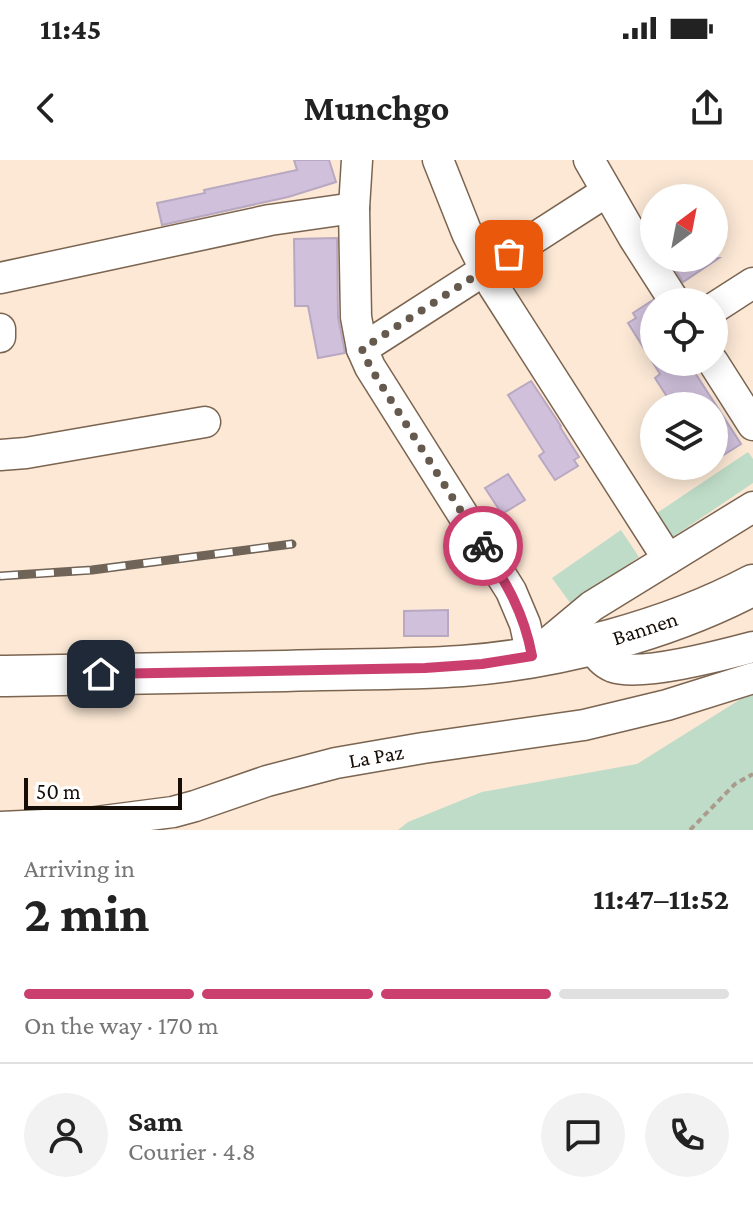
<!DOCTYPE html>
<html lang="en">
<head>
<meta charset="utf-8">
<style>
	body { margin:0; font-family:"Crimson Pro",serif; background:#f2f2f2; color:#222; height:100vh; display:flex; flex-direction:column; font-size:30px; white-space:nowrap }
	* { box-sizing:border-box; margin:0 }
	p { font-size:26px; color:#767676 }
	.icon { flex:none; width:44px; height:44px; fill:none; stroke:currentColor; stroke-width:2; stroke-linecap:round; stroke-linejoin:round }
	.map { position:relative; height:670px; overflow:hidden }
	.sheet { display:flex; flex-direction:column; background:#fff; flex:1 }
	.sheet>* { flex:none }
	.needle { width:52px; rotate:32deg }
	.tools { position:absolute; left:640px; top:24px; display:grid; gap:16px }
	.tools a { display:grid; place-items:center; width:88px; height:88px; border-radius:50%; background:#fff; box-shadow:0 4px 20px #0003; font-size:40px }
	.scale { position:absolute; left:24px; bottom:20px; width:158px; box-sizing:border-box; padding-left:8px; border:4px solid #160d06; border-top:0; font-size:22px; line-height:28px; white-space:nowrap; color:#160d06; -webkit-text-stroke:6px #fff; paint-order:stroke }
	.pin { position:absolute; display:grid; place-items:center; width:68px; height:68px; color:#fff; margin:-34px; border-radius:16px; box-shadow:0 4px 12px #0006 }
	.courier { position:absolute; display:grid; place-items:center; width:80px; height:80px; margin:-40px; border:6px solid #cb3f6f; border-radius:50%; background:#fff; color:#222; box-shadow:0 2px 10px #0007 }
	.summary em { font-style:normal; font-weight:700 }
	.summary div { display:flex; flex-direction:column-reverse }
	.summary { display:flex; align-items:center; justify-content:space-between; height:136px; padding:0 24px }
	h1 { font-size:52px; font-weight:700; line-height:60px }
	.bar { display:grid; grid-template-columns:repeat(4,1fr); gap:12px 8px; align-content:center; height:96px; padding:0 24px }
	.bar i { height:10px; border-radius:6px; background:#e0e0e0 }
	.bar .current { background:#cb3f6f }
	.bar p { grid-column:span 4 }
	.line { display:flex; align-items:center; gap:20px; padding:0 24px; border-top:2px solid #e0e0e0 }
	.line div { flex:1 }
	.round { display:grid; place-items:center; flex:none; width:84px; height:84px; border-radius:42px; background:#f2f2f2 }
	.status { display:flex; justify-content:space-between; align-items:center; height:56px; padding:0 40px; background:#fff; direction:ltr }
	.status svg { height:22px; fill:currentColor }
	header { display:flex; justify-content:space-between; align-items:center; height:104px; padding:0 24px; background:#fff; font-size:36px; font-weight:700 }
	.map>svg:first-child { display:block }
	.green { fill:#bedcc7 }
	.building { fill:#d0c0db; stroke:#b8a8c2; stroke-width:2 }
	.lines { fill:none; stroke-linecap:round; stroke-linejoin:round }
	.minor-casing { stroke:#7b6551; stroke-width:33 }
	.major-casing { stroke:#7b6551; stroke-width:43 }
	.path { stroke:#ab9b8c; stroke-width:4; stroke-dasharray:6 4; stroke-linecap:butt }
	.minor { stroke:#fff; stroke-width:30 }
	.major { stroke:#fff; stroke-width:40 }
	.rail-casing { stroke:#706357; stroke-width:9 }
	.rail { stroke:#fff; stroke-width:6; stroke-dasharray:18; stroke-linecap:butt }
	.done { stroke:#665a4e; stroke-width:8; stroke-dasharray:0 14.4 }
	.route { stroke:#cb3f6f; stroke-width:10 }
	.labels { text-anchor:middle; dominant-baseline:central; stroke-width:8; stroke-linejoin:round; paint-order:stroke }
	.street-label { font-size:22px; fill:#160d06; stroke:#fff }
</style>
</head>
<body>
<div class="status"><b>11:45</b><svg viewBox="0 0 49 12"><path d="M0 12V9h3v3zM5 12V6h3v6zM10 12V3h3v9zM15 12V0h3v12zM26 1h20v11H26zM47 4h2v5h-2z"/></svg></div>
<header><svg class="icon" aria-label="back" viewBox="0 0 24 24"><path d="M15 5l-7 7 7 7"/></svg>Munchgo<svg class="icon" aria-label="share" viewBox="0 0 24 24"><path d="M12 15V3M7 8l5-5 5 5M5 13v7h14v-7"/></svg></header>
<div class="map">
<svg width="753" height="670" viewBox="0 0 753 670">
	<rect width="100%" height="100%" fill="#fce8d5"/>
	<!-- green -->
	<g class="green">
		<path d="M748,292L753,299V323L664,383L648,359Z"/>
		<path d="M621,370L639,397L571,444L552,418Z"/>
		<path d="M752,532H753V670H398L408,662L482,632L637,604Z"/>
	</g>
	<!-- building -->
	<g class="building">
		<path d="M294,0H329L336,22L288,37L162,65L157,43L205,33L204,30L297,10Z"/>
		<path d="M337,78L338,157L345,193L318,198L308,146H295L294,79Z"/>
		<path d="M668,98H719L683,122Z"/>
		<path d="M653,140L654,143V202H688L741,284L714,301V246H673L655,218L660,214L628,163L636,158L633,153Z"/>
		<path d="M531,221L561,266L560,267L579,297L574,300L578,306L555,320L539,296L544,292L508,235Z"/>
		<path d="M508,314L525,340L502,354L485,328Z"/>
		<path d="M448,450V476H404V451Z"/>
	</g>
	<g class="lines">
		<!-- minor casing -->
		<g class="minor-casing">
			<g id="minor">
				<path d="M357,0L354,48L356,157L362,189L370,207L511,431L525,464L532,496"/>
				<path d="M438,0L467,73L494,127L668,399"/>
				<path d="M589,0L634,78L675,142"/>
				<path d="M0,118L270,60L354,48"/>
				<path d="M714,148L753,123"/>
				<path d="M0,169V177"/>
				<path d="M362,189L606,32"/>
				<path d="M713,202L753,265"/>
				<path d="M0,295L26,293L205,262"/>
				<path d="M592,485C596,494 603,503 613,507C640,517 723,495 753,487"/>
				<path d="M532,496L592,446L753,347"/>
				<path d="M0,667L88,663L173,652L195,646L267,621L336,603L423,588L584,565L667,545L753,518"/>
			</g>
		</g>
		<!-- major casing -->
		<g class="major-casing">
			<path id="major" d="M0,516C95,514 190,513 286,511C344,509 403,510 462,506C557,499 668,470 753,425"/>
		</g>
		<!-- path -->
		<path class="path" d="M690,670L735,624L753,614"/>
		<!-- minor -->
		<use href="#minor" class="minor"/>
		<!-- major -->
		<use href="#major" class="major"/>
		<!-- rail casing -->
		<g class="rail-casing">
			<path id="rail" d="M0,416L92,410L292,384"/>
		</g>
		<!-- rail -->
		<use href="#rail" class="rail"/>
	</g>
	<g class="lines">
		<!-- done -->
		<path class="done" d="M483,386L370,207L362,189L509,94"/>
		<!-- route -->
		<path class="route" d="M101,514L425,508L482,504L532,496C524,452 506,423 483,386"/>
	</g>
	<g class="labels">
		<!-- street labels -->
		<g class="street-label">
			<text transform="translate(645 468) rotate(-18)">Bannen</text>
			<text transform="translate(376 596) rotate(-10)">La Paz</text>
		</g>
	</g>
</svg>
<div class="tools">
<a><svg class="needle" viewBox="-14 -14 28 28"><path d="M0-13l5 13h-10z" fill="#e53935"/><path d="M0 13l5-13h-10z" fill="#767676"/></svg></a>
<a><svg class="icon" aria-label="locate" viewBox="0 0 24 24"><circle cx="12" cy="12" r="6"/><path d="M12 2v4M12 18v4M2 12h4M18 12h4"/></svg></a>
<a><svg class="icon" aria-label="layers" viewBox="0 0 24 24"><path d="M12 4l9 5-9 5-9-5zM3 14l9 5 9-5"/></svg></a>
</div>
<div class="scale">50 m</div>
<div class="pin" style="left:509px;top:94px;background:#ea580c"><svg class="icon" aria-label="bag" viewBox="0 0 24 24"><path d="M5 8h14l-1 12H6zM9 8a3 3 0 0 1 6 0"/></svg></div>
<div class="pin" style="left:101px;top:514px;background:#1f2937"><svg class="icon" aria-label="home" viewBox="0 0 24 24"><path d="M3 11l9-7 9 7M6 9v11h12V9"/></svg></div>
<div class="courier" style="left:483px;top:386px"><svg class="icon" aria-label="bike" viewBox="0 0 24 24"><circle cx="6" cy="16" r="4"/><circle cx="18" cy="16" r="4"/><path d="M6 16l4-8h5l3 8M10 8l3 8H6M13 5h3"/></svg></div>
</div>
<section class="sheet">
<div class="summary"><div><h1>2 min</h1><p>Arriving in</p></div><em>11:47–11:52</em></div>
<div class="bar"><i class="current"></i><i class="current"></i><i class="current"></i><i></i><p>On the way · 170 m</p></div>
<div class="line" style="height:144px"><a class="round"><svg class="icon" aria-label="person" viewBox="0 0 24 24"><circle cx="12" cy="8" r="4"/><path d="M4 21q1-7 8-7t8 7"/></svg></a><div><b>Sam</b><p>Courier · 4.8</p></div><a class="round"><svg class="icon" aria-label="chat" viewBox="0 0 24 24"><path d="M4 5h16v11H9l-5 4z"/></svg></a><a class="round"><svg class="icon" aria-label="phone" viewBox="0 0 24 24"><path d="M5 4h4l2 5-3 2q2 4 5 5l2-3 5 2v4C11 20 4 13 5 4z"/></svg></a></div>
</section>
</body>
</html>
